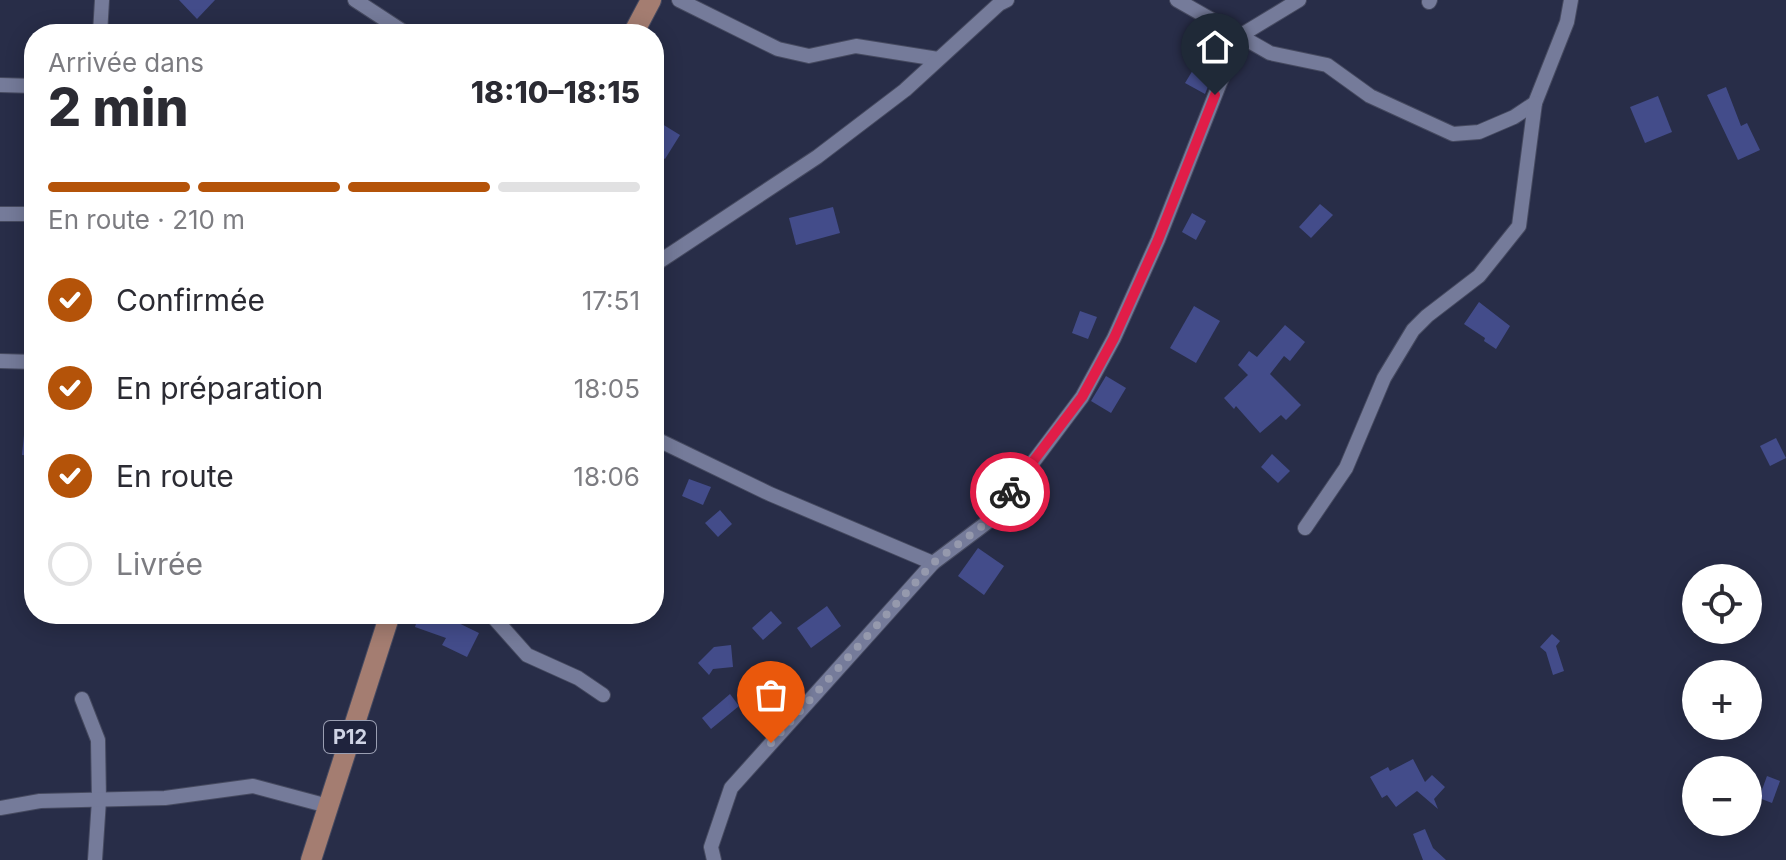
<!DOCTYPE html>
<html lang="fr">
<head>
<meta charset="utf-8">
<style>
	body { margin:0; font-family:Inter,sans-serif; background:#f2f2f3; color:#2b2b33; height:100vh; display:flex; flex-direction:column; font-size:30px; white-space:nowrap }
	* { box-sizing:border-box; margin:0 }
	p { font-size:26px; color:#7c7c81 }
	.icon { flex:none; width:44px; height:44px; fill:none; stroke:currentColor; stroke-width:2; stroke-linecap:round; stroke-linejoin:round }
	.map { position:relative; flex:1; overflow:hidden }
	.drawer { position:absolute; left:24px; top:24px; width:640px; height:600px; display:flex; flex-direction:column; background:#fff; border-radius:32px; box-shadow:0 4px 20px #0003 }
	.drawer>* { flex:none }
	.buttons { position:absolute; left:1682px; top:564px; display:grid; gap:16px }
	.buttons a { display:grid; place-items:center; width:80px; height:80px; border-radius:50%; background:#fff; box-shadow:0 4px 20px #0003; font-size:40px }
	.pin { position:absolute; display:grid; place-items:center; width:68px; height:68px; color:#fff; margin:-82px -34px; border-radius:50% 50% 50% 0; rotate:-45deg; box-shadow:0 0 8px #0007 }
	.pin .icon { rotate:45deg }
	.courier { position:absolute; display:grid; place-items:center; width:80px; height:80px; margin:-40px; border:6px solid #e11d48; border-radius:50%; background:#fff; color:#222; box-shadow:0 2px 10px #0007 }
	.headline em { font-style:normal; font-weight:800 }
	.headline div { display:flex; flex-direction:column-reverse }
	.headline { display:flex; align-items:center; justify-content:space-between; height:136px; padding:0 24px }
	h1 { font-size:52px; font-weight:800; line-height:60px }
	.bar { display:grid; grid-template-columns:repeat(4,1fr); gap:12px 8px; align-content:center; height:96px; padding:0 24px }
	.bar i { height:10px; border-radius:6px; background:#e1e1e2 }
	.bar .on { background:#b45309 }
	.bar p { grid-column:span 4 }
	ol { padding:0 24px; list-style:none }
	li { display:flex; align-items:center; gap:24px; height:88px }
	li p { margin-inline-start:auto }
	li .icon { padding:8px; border-radius:50%; background:#b45309; color:#fff; stroke-width:4 }
	li:last-child { color:#7c7c81 }
	li i { width:44px; height:44px; border:4px solid #e1e1e2; border-radius:50% }
	.map>svg:first-child { display:block }
	.building { fill:#434c8a }
	.lines { fill:none; stroke-linecap:round; stroke-linejoin:round }
	.minor-casing { stroke:#464a60; stroke-width:16 }
	.primary-casing { stroke:#464a60; stroke-width:22 }
	.minor { stroke:#757b9a; stroke-width:14 }
	.primary { stroke:#a47d71; stroke-width:20 }
	.done { stroke:#9599ad; stroke-width:8; stroke-dasharray:0 14.4 }
	.route { stroke:#e11d48; stroke-width:10 }
	.labels { text-anchor:middle; dominant-baseline:central; stroke-width:6; stroke-linejoin:round; paint-order:stroke }
	.shield { fill:#1f233d; stroke:#9a9eb2; stroke-width:2 }
	.shield-label { font-size:20px; font-weight:bold; fill:#cfd3e4 }
</style>
</head>
<body>
<div class="map">
<svg width="1786" height="860" viewBox="0 0 1786 860">
	<rect width="100%" height="100%" fill="#282d48"/>
	<!-- building -->
	<g class="building">
		<path d="M179,0H215L197,19Z"/>
		<path d="M1196,65L1213,74L1205,94L1185,83Z"/>
		<path d="M1726,87L1741,126L1747,123L1760,150L1738,160L1707,95Z"/>
		<path d="M1658,96L1672,132L1645,143L1630,107Z"/>
		<path d="M654,119L680,135L665,159L654,152Z"/>
		<path d="M1320,204L1333,215L1311,238L1299,227Z"/>
		<path d="M833,207L840,233L796,245L789,218Z"/>
		<path d="M1192,213L1206,221L1196,240L1182,232Z"/>
		<path d="M1479,302L1510,326L1496,349L1484,341L1485,338L1464,324Z"/>
		<path d="M1194,306L1220,321L1196,363L1170,348Z"/>
		<path d="M1080,311L1097,317L1088,339L1072,333Z"/>
		<path d="M1285,325L1305,342L1290,361L1284,356L1270,374L1301,405L1286,420L1281,415L1260,433L1236,406L1234,409L1224,398L1248,375L1238,365L1249,351L1257,357Z"/>
		<path d="M1106,376L1126,388L1111,413L1091,401Z"/>
		<path d="M26,415L34,416V456L22,455Z"/>
		<path d="M1776,438L1786,458L1770,466L1760,446Z"/>
		<path d="M1272,454L1290,471L1278,483L1261,467Z"/>
		<path d="M689,479L711,487L703,505L682,496Z"/>
		<path d="M720,510L732,524L718,537L705,523Z"/>
		<path d="M978,548L1004,566L984,595L958,576Z"/>
		<path d="M827,606L841,626L811,648L797,628Z"/>
		<path d="M771,611L782,623L763,640L752,628Z"/>
		<path d="M419,614H440L479,633L467,657L442,645L446,638L415,627Z"/>
		<path d="M1552,634L1560,641L1556,646L1564,671L1553,675L1546,652L1540,647Z"/>
		<path d="M731,645L733,667L713,669L709,675L698,663L714,647Z"/>
		<path d="M730,694L739,706L711,729L702,718Z"/>
		<path d="M1413,759L1425,782L1432,775L1445,787L1434,799L1438,809L1417,791L1396,807L1387,795L1382,798L1370,777L1388,767L1390,771Z"/>
		<path d="M1767,776L1780,781L1772,803L1759,798Z"/>
		<path d="M1425,829L1433,848L1446,860H1423L1413,834Z"/>
	</g>
	<g class="lines">
		<!-- minor casing -->
		<g class="minor-casing">
			<g id="minor">
				<path d="M355,0L407,34"/>
				<path d="M679,0L778,49L809,56L856,46L938,59"/>
				<path d="M1177,0L1270,53L1327,65L1370,96L1453,134L1479,132L1514,117L1535,103L1567,22L1571,0"/>
				<path d="M1429,2L1430,0"/>
				<path d="M100,34L102,0"/>
				<path d="M0,85L34,86"/>
				<path d="M0,214H34"/>
				<path d="M654,265L817,157L905,90L999,4L1007,0"/>
				<path d="M0,361L34,362"/>
				<path d="M654,438L770,494L933,563"/>
				<path d="M1305,528L1346,468L1384,378L1413,330L1427,316L1479,276L1519,226L1535,103"/>
				<path d="M493,614L495,619L527,655L578,678L603,695"/>
				<path d="M82,699L98,740L99,800L95,860"/>
				<path d="M0,808L40,801L165,798L253,786L328,806"/>
				<path d="M714,860L711,847L731,788L933,563L989,521L1082,397L1114,338L1158,240L1238,37L1299,0"/>
			</g>
		</g>
		<!-- primary casing -->
		<g class="primary-casing">
			<g id="primary">
				<path d="M633,34L651,0"/>
				<path d="M311,860L390,614"/>
			</g>
		</g>
		<!-- minor -->
		<use href="#minor" class="minor"/>
		<!-- primary -->
		<use href="#primary" class="primary"/>
	</g>
	<g class="lines">
		<!-- done -->
		<path class="done" d="M771,743L933,563L989,521L1010,492"/>
		<!-- route -->
		<path class="route" d="M1010,492L1082,397L1114,338L1158,240L1215,95"/>
	</g>
	<g class="labels">
		<!-- shield labels -->
		<rect class="shield" x="324" y="721" width="52" height="32" rx="6"/>
		<g class="shield-label">
			<text x="350" y="737">P12</text>
		</g>
	</g>
</svg>
<div class="buttons">
<a><svg class="icon" aria-label="locate" viewBox="0 0 24 24"><circle cx="12" cy="12" r="6"/><path d="M12 2v4M12 18v4M2 12h4M18 12h4"/></svg></a>
<a>+</a>
<a>−</a>
</div>
<div class="pin" style="left:771px;top:743px;background:#ea580c"><svg class="icon" aria-label="bag" viewBox="0 0 24 24"><path d="M5 8h14l-1 12H6zM9 8a3 3 0 0 1 6 0"/></svg></div>
<div class="pin" style="left:1215px;top:95px;background:#1f2937"><svg class="icon" aria-label="home" viewBox="0 0 24 24"><path d="M3 11l9-7 9 7M6 9v11h12V9"/></svg></div>
<div class="courier" style="left:1010px;top:492px"><svg class="icon" aria-label="bike" viewBox="0 0 24 24"><circle cx="6" cy="16" r="4"/><circle cx="18" cy="16" r="4"/><path d="M6 16l4-8h5l3 8M10 8l3 8H6M13 5h3"/></svg></div>
<section class="drawer">
<div class="headline"><div><h1>2 min</h1><p>Arrivée dans</p></div><em>18:10–18:15</em></div>
<div class="bar"><i class="on"></i><i class="on"></i><i class="on"></i><i></i><p>En route · 210 m</p></div>
<ol>
<li><svg class="icon" aria-label="check" viewBox="0 0 24 24"><path d="M5 12l5 5 9-10"/></svg>Confirmée<p>17:51</p></li>
<li><svg class="icon" aria-label="check" viewBox="0 0 24 24"><path d="M5 12l5 5 9-10"/></svg>En préparation<p>18:05</p></li>
<li><svg class="icon" aria-label="check" viewBox="0 0 24 24"><path d="M5 12l5 5 9-10"/></svg>En route<p>18:06</p></li>
<li><i></i>Livrée</li>
</ol>
</section>
</div>
</body>
</html>
